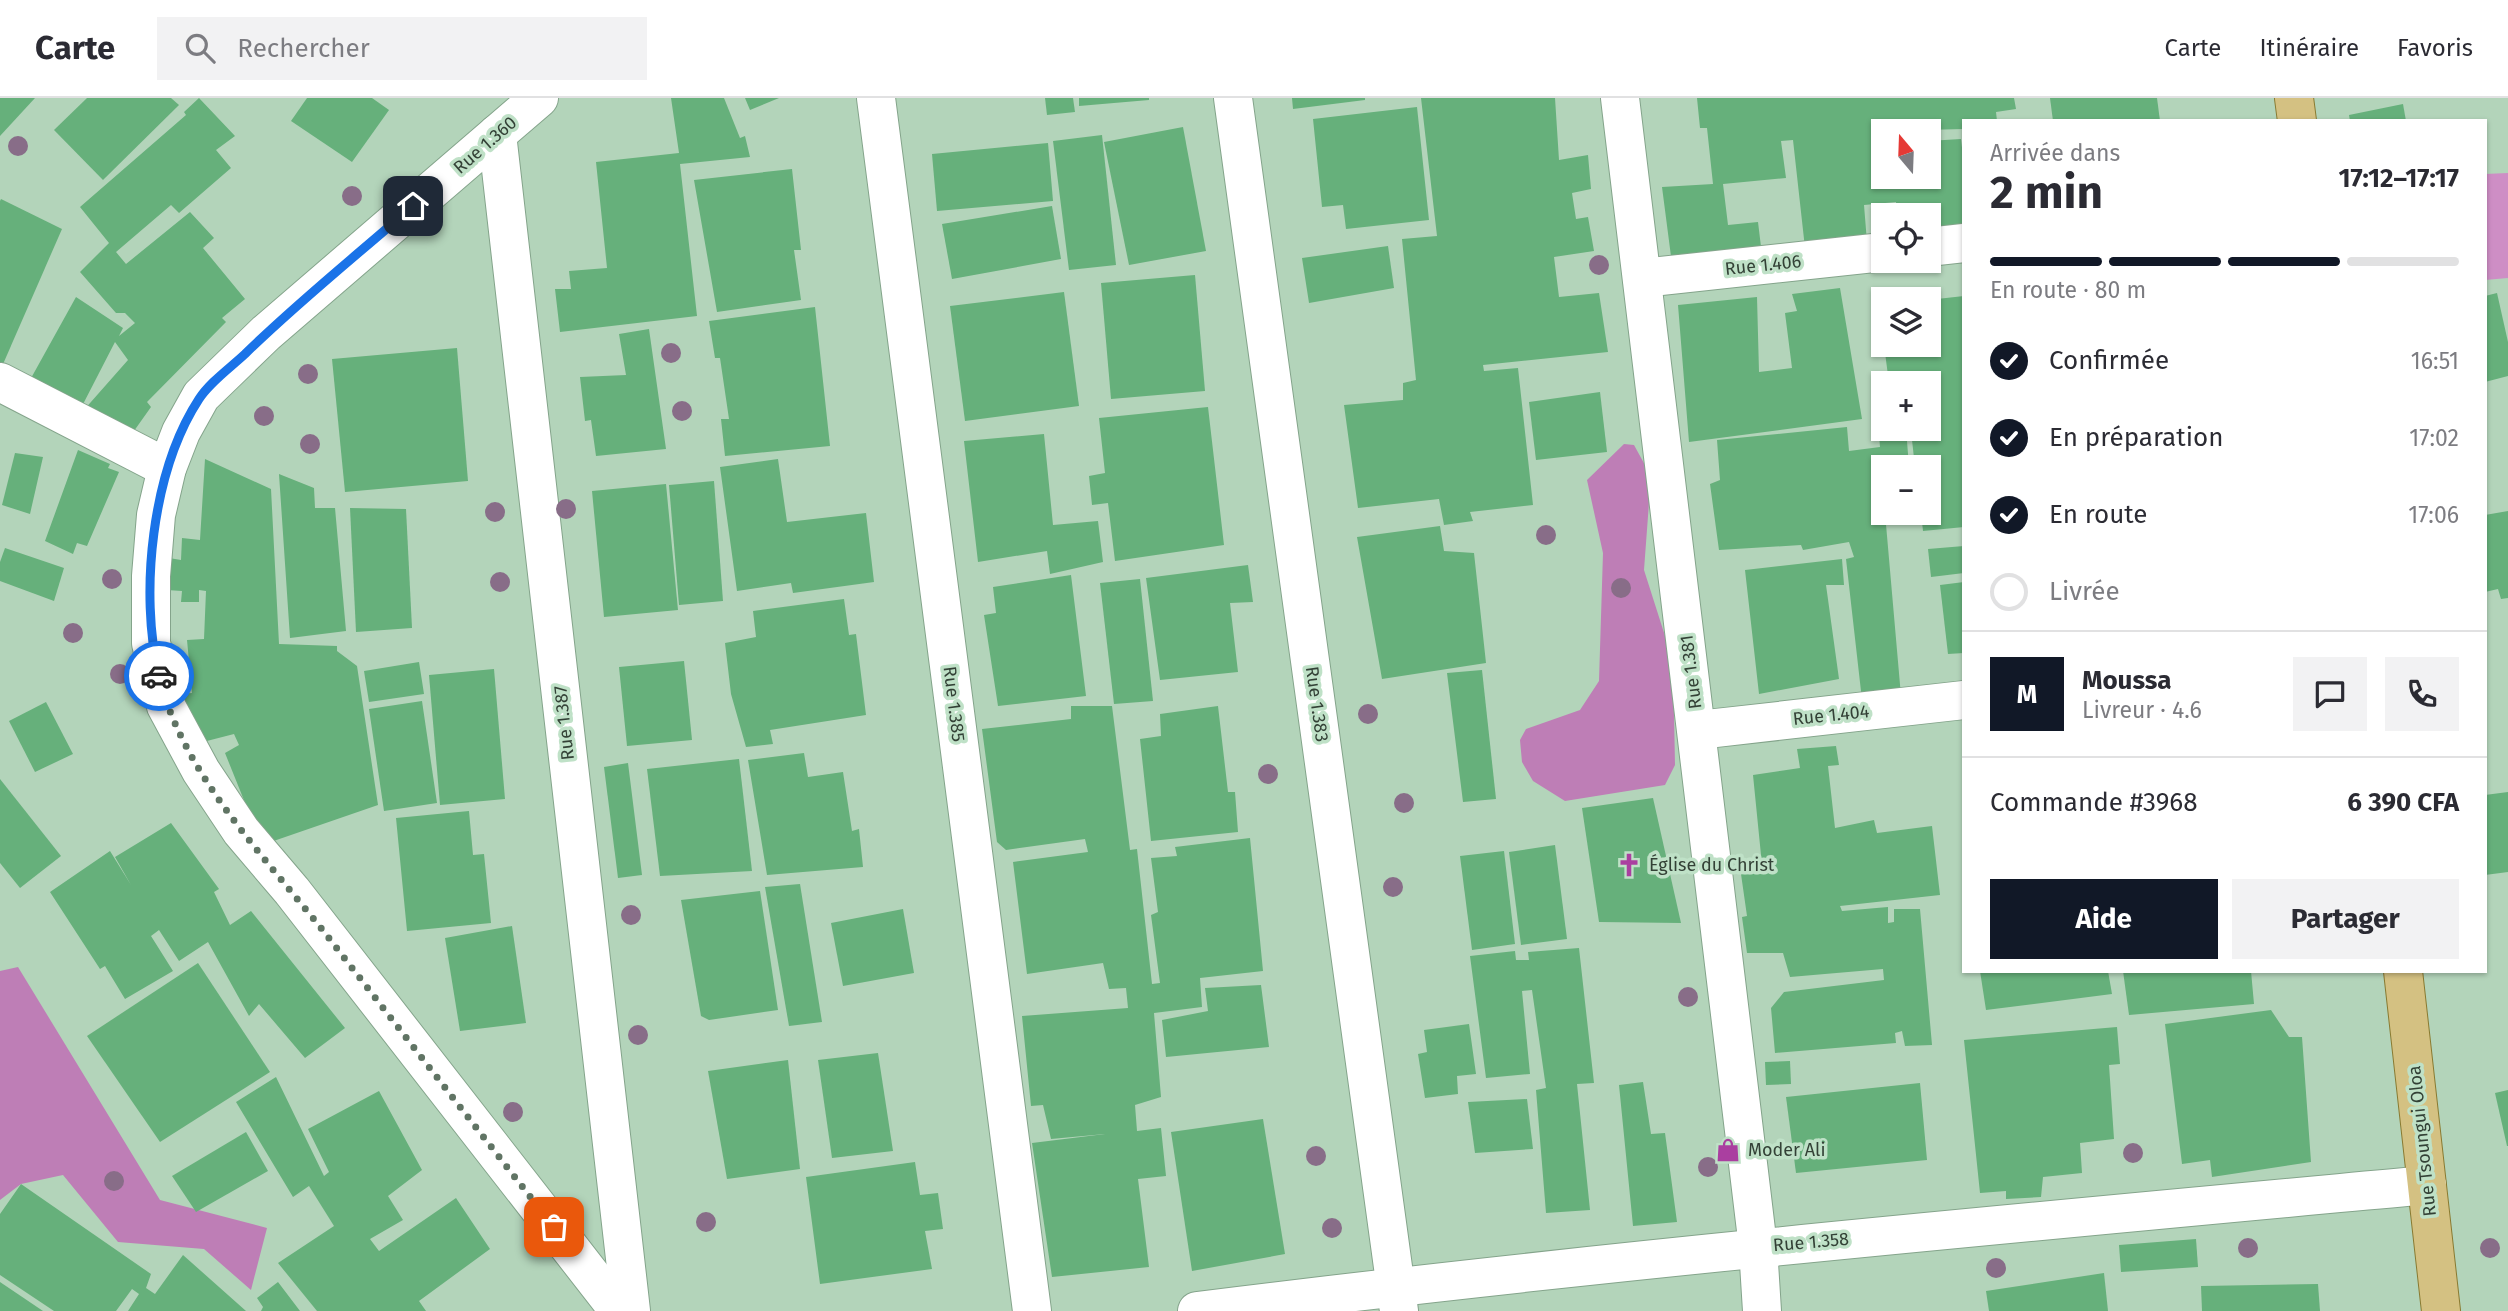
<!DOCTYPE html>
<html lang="fr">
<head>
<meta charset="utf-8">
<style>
	body { margin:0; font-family:"Fira Sans",sans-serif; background:#f2f2f3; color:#2b2b33; height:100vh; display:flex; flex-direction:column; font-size:26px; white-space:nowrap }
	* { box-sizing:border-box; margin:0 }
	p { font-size:23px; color:#7c7c81 }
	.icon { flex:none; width:38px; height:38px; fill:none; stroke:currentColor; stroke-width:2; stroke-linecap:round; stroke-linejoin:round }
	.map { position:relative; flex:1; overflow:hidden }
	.sheet { position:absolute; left:1962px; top:21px; width:525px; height:854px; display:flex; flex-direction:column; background:#fff; border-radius:0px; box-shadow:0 2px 5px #0004 }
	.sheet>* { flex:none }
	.needle { width:46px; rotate:341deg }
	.tools { position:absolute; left:1871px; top:21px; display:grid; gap:14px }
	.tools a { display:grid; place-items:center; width:70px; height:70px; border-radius:0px; background:#fff; box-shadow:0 2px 5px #0004; font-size:35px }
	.pin { position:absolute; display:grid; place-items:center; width:60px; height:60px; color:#fff; margin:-30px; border-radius:14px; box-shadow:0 4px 10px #0006 }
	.courier { position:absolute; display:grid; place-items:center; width:70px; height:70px; margin:-35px; border:5px solid #1a73e8; border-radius:50%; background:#fff; color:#222; box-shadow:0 2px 9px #0007 }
	.summary em { font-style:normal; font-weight:700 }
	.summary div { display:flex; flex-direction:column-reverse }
	.summary { display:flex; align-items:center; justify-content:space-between; height:119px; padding:0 28px }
	h1 { font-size:46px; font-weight:700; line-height:52px }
	.bar { display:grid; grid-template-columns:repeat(4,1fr); gap:10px 7px; align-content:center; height:84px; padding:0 28px }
	.bar i { height:9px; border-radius:5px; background:#e1e1e2 }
	.bar .on { background:#111827 }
	.bar p { grid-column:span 4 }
	.line { display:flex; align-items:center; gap:18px; padding:0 28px; border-top:2px solid #e1e1e2 }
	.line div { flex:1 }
	.round { display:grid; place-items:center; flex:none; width:74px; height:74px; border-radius:0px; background:#f2f2f3 }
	ol { padding:0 28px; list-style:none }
	li { display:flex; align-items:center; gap:21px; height:77px }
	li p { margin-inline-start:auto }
	li .icon { padding:7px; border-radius:50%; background:#111827; color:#fff; stroke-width:4 }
	li:last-child { color:#7c7c81 }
	li i { width:38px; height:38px; border:4px solid #e1e1e2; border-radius:50% }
	.action { display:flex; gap:14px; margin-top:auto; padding:14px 28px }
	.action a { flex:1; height:80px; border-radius:0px; background:#111827; color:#fff; font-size:28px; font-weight:700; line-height:80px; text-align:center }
	.action a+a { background:#f2f2f3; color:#2b2b33 }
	header { display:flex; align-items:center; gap:42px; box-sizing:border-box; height:98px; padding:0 35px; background:#fff; border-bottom:2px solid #e1e1e2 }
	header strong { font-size:33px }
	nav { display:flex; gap:38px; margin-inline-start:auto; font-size:24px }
	.search { width:490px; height:63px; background:#f2f2f3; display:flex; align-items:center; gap:18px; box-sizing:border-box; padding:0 24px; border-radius:0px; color:#7c7c81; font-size:26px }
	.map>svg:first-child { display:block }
	.green { fill:#ce8ec5 }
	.forest { fill:#be7eb6 }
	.building { fill:#66b07b }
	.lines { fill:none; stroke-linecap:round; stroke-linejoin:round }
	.street-casing { stroke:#84a48b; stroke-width:40 }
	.primary-casing { stroke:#897a31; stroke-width:40 }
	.street { stroke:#fff; stroke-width:38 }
	.primary { stroke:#d4c182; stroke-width:38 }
	.tree { fill:#886d88 }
	.done { stroke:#607464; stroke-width:7; stroke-dasharray:0 12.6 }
	.route { stroke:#1a73e8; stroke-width:9 }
	.labels { text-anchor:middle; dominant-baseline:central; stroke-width:7; stroke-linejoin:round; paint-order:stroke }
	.street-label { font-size:18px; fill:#334136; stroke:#bfe1c7 }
	.poi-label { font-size:18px; fill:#334136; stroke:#bfe1c7; text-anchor:start }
</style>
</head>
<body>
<header>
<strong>Carte</strong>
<div class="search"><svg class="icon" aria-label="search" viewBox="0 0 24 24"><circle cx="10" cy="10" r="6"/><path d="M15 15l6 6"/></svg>Rechercher</div>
<nav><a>Carte</a><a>Itinéraire</a><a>Favoris</a></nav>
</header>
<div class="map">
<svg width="2508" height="1213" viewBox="0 0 2508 1213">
	<rect width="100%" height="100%" fill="#b3d4ba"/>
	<!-- green -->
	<path class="green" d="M2508,75V180L2485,182V76Z"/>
	<!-- forest -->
	<g class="forest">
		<path d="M1624,346L1634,347L1651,378L1644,472L1673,563L1675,667L1665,687L1565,703L1533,683L1522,664L1520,642L1526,631L1580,612L1599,583L1603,455L1587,382Z"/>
		<path d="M18,869L160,1102L267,1130L251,1192L204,1151L118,1144L63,1077L21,1086L0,1102V873Z"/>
	</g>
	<!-- building -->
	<g class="building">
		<path d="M0,0H35L0,38Z"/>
		<path d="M87,0H171L179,7L103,82L54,32Z"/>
		<path d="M199,0L235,38L216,52L231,70L179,115L171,107L116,154L126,166L190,114L214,140L203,150L245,201L222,220L226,224L147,304L151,309L124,347L83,313L128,262L115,244L80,312L30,282L76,199L123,230L119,238L135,225L125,215H116L80,174L109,145L80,109L186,17L184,14Z"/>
		<path d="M307,0H372L389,12L352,64L291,23Z"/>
		<path d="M671,0H724L740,40L745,38L750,59L680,66L697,218L560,234L555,191H571L569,173L607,170L596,64L679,55Z"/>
		<path d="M745,0H779L750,12Z"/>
		<path d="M1045,0H1073L1075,14L1047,17Z"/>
		<path d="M1079,0H1149V2L1079,8Z"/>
		<path d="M1292,0H1365V2L1293,11Z"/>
		<path d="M1421,0H1555L1559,62L1588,57L1591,91L1572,95L1576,121L1588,119L1594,153L1554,159L1559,199L1599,195L1608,254L1483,267L1484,273L1518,270L1533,407L1470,414L1473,423L1444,427L1439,401L1358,410L1344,307L1403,302V285L1416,282L1402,141L1437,138Z"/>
		<path d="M1697,0H2014L2016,11L1996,14L1997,23H1964V31L1883,33V79H1928V43L1961,41L1964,67V129L1928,133V117H1897L1896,104L1864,107L1867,144L1805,150L1793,42L1781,43L1786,80L1723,86L1728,127L1758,124L1762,157L1672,166L1662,89L1713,86L1707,30H1700Z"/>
		<path d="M2050,0H2157L2160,23H2053Z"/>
		<path d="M2403,6L2406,23H2350L2349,17Z"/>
		<path d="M1417,9L1429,122L1346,131L1343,107L1322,109L1313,21Z"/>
		<path d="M1183,29L1206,153L1129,167L1104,44Z"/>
		<path d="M1102,37L1116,167L1069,172L1053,43Z"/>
		<path d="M1048,45L1053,103L937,113L932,56Z"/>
		<path d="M792,71L801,152H794L801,202L717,214L694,82Z"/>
		<path d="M1,101L62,131L0,273V103Z"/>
		<path d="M1052,108L1061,161L952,181L942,126Z"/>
		<path d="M1388,148L1394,190L1309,205L1302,160Z"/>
		<path d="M1195,177L1205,293L1111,301L1101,185Z"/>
		<path d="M1840,190L1862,321L1689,344L1678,207L1757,199L1759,274L1792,270L1785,215L1797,213L1792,196Z"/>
		<path d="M1064,194L1079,308L965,323L950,208Z"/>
		<path d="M2497,195L2508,244V278L2485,284V198Z"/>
		<path d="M1964,198V429L1923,433L1921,415H1928V369H1915L1912,342L1907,343L1909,369H1883L1882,381L1883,415H1885L1901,598L1862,602L1846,461L1854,459L1849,444L1803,452L1801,447L1719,452L1710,386L1720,382L1717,342L1847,329L1849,353L1880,349L1875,290H1883V331H1928V285H1889L1884,247H1928V202Z"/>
		<path d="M815,209L830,348L725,358L721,321H729L720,260H715L709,223Z"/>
		<path d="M649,231L666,351L596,358L591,322L585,323L580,279L626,277L619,236Z"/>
		<path d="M457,250L468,383L345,394L332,261Z"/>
		<path d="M1600,294L1607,354L1536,362L1529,304Z"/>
		<path d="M1208,309L1224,447L1115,463L1108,405L1092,407L1089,378L1105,375L1099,320Z"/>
		<path d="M1044,336L1053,427L1098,423L1103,464L1050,476L1047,453L978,464L964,343Z"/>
		<path d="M78,352L110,366L108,370L119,374L87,448L77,445L73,456L45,443Z"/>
		<path d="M15,355L43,359L30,416L2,407Z"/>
		<path d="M205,361L271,391L279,546L337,548V553L357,568L378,707L262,747L225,655L239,647L234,636L199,645L178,596L192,595L187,542L204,541L206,493L199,492V504H181L182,493L167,492L169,460L181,462L182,440L200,442Z"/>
		<path d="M778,361L787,424L866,415L874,484L793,495L791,485L737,493L720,369Z"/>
		<path d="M279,376L314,390L315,410H335L346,533L290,540Z"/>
		<path d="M714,383L723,503L679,507L669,387Z"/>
		<path d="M666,386L678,512L604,519L592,393Z"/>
		<path d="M350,410L406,411L412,530L356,534Z"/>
		<path d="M2508,413V500L2501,501L2498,491L2485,494V417Z"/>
		<path d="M1440,428L1444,453L1474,455L1486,565L1382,581L1357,439Z"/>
		<path d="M1964,448V475L1931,479L1928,451Z"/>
		<path d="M5,450L64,470L54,503L0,483V464Z"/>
		<path d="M1842,461L1844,487H1826L1839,581L1759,596L1745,472Z"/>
		<path d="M1248,467L1253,504L1230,505L1238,574L1160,582L1146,480Z"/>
		<path d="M1071,477L1086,598L998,608L984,517L996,515L993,489Z"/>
		<path d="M1140,481L1153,603L1114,606L1100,485Z"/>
		<path d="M1964,484V555L1948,556L1940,487Z"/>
		<path d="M844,501L849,537L856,536L866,617L770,632L773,646L746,649L731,596L725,545L756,539L753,513Z"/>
		<path d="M684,563L692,642L627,648L619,569Z"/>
		<path d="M419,564L424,596L369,604L364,573Z"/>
		<path d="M494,571L505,701L440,707L429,577Z"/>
		<path d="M1482,572L1496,701L1463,704L1447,575Z"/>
		<path d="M422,603L437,705L384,713L369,611Z"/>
		<path d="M46,604L73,656L35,674L9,623Z"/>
		<path d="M1071,608H1112L1130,752L1137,751L1152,886L1160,885L1151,817L1158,814L1151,760L1177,758L1175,749L1250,740L1263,873L1200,880L1202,909L1154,915L1161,999L1135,1007L1137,1033L1161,1030L1166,1078L1138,1081L1149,1169L1052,1179L1032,1045L1105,1036L1051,1041L1043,1007L1031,1008L1022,918L1128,910L1126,890L1109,891L1103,865L1027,876L1013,764L1088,754L1085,741L1006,752L997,744L982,631L1071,621Z"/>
		<path d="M1218,608L1228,694H1235L1238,734L1151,743L1140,641L1161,638L1160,616Z"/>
		<path d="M1836,648L1839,667L1828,668L1835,730L1874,722L1877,735L1932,728L1940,797L1840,808L1842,813L1888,809V825L1894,824V811H1920L1932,947L1905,948L1902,933L1895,935L1896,945L1775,955L1771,910L1784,894L1884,882L1883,871L1790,879L1783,855H1747L1742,819L1747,818L1740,769L1762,767L1753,677L1800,670L1797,651Z"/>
		<path d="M804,655L808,679L843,674L852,733L859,731L863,769L767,777L748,662Z"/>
		<path d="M739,661L752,773L660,778L647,671Z"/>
		<path d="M628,665L642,777L618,780L604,669Z"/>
		<path d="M0,681L61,758L20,790L0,765Z"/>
		<path d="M2508,694V774L2485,777V697Z"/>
		<path d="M1653,700L1681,825L1599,824L1582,710Z"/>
		<path d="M469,713L473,757L484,756L491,825L407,833L396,720Z"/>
		<path d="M171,725L219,791L214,794L230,827L251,813L345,930L305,960L259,906L249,918L208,844L179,863L159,832L151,838L173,873L125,901L105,868L100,871L50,794L110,753L131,787L115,759Z"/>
		<path d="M1555,747L1567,841L1521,847L1509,754Z"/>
		<path d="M1504,753L1515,846L1472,852L1460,758Z"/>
		<path d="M800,786L822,924L789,928L765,789Z"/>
		<path d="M760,793L778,912L709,922L701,918L681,802Z"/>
		<path d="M903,811L914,875L843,888L831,825Z"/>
		<path d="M512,828L526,925L460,933L445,840Z"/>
		<path d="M1579,850L1594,985L1577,986L1590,1112L1546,1115L1536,992L1546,990L1532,892L1522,893L1530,976L1486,980L1470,858L1515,853L1516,862H1529L1528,854Z"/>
		<path d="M198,865L270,974L160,1044L87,938Z"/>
		<path d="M1980,873H2108L2112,896L1986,912Z"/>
		<path d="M2123,873H2251L2254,906L2129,917Z"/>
		<path d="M1261,887L1269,949L1166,959L1162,922L1208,913L1205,890Z"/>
		<path d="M2271,912L2289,939H2302L2311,1064L2212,1079L2210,1062L2182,1066L2165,926Z"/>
		<path d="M1469,926L1476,976L1457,978L1458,996L1425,1000L1418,956L1427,954L1424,932Z"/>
		<path d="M2117,929L2120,966L2109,967L2114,1041L2080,1045L2082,1075L2043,1079L2041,1099L2006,1101V1093L1980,1095L1964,942Z"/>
		<path d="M878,955L893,1053L832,1060L818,962Z"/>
		<path d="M788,962L800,1071L727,1081L708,973Z"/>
		<path d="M1790,963L1791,986L1766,987L1765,964Z"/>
		<path d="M276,979L324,1078L329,1074L308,1031L379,993L422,1072L388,1098L403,1122L370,1141L379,1153L456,1100L490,1151L419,1203L426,1213H317L278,1165L334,1128L309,1088L293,1099L236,1004Z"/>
		<path d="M1643,984L1651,1036L1665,1035L1677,1124L1633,1128L1619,987Z"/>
		<path d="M1920,985L1927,1062L1796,1075L1786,999Z"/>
		<path d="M2508,992V1048H2507L2495,995Z"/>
		<path d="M1527,1001L1533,1051L1475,1055L1468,1004Z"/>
		<path d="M1263,1021L1285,1156L1192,1173L1171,1034Z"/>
		<path d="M246,1034L268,1073L196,1114L172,1078Z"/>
		<path d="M915,1064L920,1097L938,1095L943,1131L925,1133L932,1171L820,1186L806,1079Z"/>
		<path d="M21,1086L151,1176L146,1190L155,1196L183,1157L246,1213H128L139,1196L132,1191L116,1213H54L0,1177V1116Z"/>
		<path d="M2196,1141L2198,1169L2121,1174L2119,1147Z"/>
		<path d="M2104,1175L2108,1213H1989L1986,1193Z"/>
		<path d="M0,1184L43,1213H0Z"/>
		<path d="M278,1184L300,1213H261L263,1209L257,1200Z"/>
		<path d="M2318,1186L2320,1213H2202L2201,1188Z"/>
	</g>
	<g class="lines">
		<!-- street casing -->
		<g class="street-casing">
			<g id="street">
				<path d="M539,0L266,235L201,298L181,334L167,370L156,417L151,478V545L166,608L201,673L241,733L292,793L619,1213"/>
				<path d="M876,0L1032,1213"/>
				<path d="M1233,0L1399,1213"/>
				<path d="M1620,0L1758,1149L1762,1213"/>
				<path d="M497,36L631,1213"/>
				<path d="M1928,149L1964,145"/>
				<path d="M1642,180L1883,154"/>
				<path d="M0,284L167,370"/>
				<path d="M1698,632L1964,602"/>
				<path d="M1197,1213C1606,1162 2017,1125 2427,1087"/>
			</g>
		</g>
		<!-- primary casing -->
		<g class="primary-casing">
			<g id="primary">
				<path d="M2294,0L2297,23"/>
				<path d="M2403,873L2441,1213"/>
			</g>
		</g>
		<!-- street -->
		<use href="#street" class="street"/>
		<!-- primary -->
		<use href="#primary" class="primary"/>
	</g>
	<!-- trees -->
	<g class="tree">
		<circle cx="18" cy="48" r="10"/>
		<circle cx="352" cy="98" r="10"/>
		<circle cx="1599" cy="167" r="10"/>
		<circle cx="671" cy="255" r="10"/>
		<circle cx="308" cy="276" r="10"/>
		<circle cx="682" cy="313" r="10"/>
		<circle cx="264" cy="318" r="10"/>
		<circle cx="310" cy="346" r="10"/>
		<circle cx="566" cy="411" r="10"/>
		<circle cx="495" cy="414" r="10"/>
		<circle cx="1546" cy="437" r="10"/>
		<circle cx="112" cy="481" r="10"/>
		<circle cx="500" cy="484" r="10"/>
		<circle cx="1621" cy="490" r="10"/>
		<circle cx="73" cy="535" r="10"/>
		<circle cx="120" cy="576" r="10"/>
		<circle cx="1368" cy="616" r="10"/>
		<circle cx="1268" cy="676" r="10"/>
		<circle cx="1404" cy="705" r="10"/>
		<circle cx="1393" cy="789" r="10"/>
		<circle cx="631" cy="817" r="10"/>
		<circle cx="1688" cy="899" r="10"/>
		<circle cx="638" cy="937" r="10"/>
		<circle cx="513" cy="1014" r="10"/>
		<circle cx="2133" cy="1055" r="10"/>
		<circle cx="1316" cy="1058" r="10"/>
		<circle cx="1708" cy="1069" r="10"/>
		<circle cx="114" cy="1083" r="10"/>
		<circle cx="706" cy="1124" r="10"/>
		<circle cx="1332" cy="1130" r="10"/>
		<circle cx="2248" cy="1150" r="10"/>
		<circle cx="2490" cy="1150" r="10"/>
		<circle cx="1996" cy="1170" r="10"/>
	</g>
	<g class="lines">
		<!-- done -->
		<path class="done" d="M159,578C182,675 264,758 325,835C401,933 477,1031 554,1129"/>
		<!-- route -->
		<path class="route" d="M159,578C139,495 152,373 199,301C210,284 230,270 245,256C298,204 357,157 413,108"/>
	</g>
	<!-- icons -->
	<defs>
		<g id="church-bare" transform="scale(1.89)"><path d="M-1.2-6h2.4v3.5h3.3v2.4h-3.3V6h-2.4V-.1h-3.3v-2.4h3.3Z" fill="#aa3fa0" stroke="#bfe1c7" stroke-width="2.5" paint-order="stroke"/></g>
		<g id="shop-bare" transform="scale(1.89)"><path d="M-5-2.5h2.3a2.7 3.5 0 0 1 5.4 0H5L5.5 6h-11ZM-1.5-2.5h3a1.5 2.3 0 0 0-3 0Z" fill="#aa3fa0" stroke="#bfe1c7" stroke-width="2.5" paint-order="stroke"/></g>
	</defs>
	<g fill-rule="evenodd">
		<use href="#church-bare" x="1629" y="767"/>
		<use href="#shop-bare" x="1728" y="1052"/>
	</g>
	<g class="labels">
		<!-- street labels -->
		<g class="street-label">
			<text transform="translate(485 47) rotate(-41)">Rue 1.360</text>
			<text transform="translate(1763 167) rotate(-6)">Rue 1.406</text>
			<text transform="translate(1691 574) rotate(-97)">Rue 1.381</text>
			<text transform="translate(954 606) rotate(83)">Rue 1.385</text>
			<text transform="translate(1317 606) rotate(82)">Rue 1.383</text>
			<text transform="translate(1831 617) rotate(-6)">Rue 1.404</text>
			<text transform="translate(564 625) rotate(-96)">Rue 1.387</text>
			<text transform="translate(2422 1043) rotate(-96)">Rue Tsoungui Oloa</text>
			<text transform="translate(1811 1144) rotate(-5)">Rue 1.358</text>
		</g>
		<!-- poi labels -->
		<g class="poi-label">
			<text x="1649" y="767">Église du Christ</text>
			<text x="1748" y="1052">Moder Ali</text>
		</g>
	</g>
</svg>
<div class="tools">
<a><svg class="needle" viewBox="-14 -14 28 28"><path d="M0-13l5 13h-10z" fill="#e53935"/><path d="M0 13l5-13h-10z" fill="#7c7c81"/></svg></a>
<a><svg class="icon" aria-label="locate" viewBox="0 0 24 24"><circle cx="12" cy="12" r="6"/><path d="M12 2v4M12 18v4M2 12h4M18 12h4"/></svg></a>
<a><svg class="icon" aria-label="layers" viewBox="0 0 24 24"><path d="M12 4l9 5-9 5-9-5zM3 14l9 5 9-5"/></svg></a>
<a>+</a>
<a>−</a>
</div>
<div class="pin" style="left:554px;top:1129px;background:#ea580c"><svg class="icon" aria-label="bag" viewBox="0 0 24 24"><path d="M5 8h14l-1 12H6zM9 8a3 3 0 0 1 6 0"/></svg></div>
<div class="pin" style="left:413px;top:108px;background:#1f2937"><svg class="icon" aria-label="home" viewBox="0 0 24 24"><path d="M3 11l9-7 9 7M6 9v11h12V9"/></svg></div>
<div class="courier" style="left:159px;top:578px"><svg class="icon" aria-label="car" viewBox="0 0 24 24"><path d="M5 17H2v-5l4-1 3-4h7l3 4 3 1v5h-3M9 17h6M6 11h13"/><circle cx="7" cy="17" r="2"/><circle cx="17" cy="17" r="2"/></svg></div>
<section class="sheet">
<div class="summary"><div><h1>2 min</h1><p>Arrivée dans</p></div><em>17:12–17:17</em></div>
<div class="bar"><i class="on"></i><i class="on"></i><i class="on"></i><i></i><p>En route · 80 m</p></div>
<ol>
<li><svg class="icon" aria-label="check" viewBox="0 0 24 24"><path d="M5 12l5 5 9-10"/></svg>Confirmée<p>16:51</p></li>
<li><svg class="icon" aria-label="check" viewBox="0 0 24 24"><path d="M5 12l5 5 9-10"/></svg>En préparation<p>17:02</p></li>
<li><svg class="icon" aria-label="check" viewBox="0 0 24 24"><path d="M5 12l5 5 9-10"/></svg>En route<p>17:06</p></li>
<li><i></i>Livrée</li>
</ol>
<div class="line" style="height:126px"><b class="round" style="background:#111827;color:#fff">M</b><div><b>Moussa</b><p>Livreur · 4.6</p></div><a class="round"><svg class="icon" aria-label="chat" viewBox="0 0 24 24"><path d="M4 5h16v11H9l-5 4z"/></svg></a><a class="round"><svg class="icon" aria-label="phone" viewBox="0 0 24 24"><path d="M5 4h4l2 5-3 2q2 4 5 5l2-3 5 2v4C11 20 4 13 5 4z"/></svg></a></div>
<div class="line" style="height:91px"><div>Commande #3968</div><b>6 390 CFA</b></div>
<div class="action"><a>Aide</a><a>Partager</a></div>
</section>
</div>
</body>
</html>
